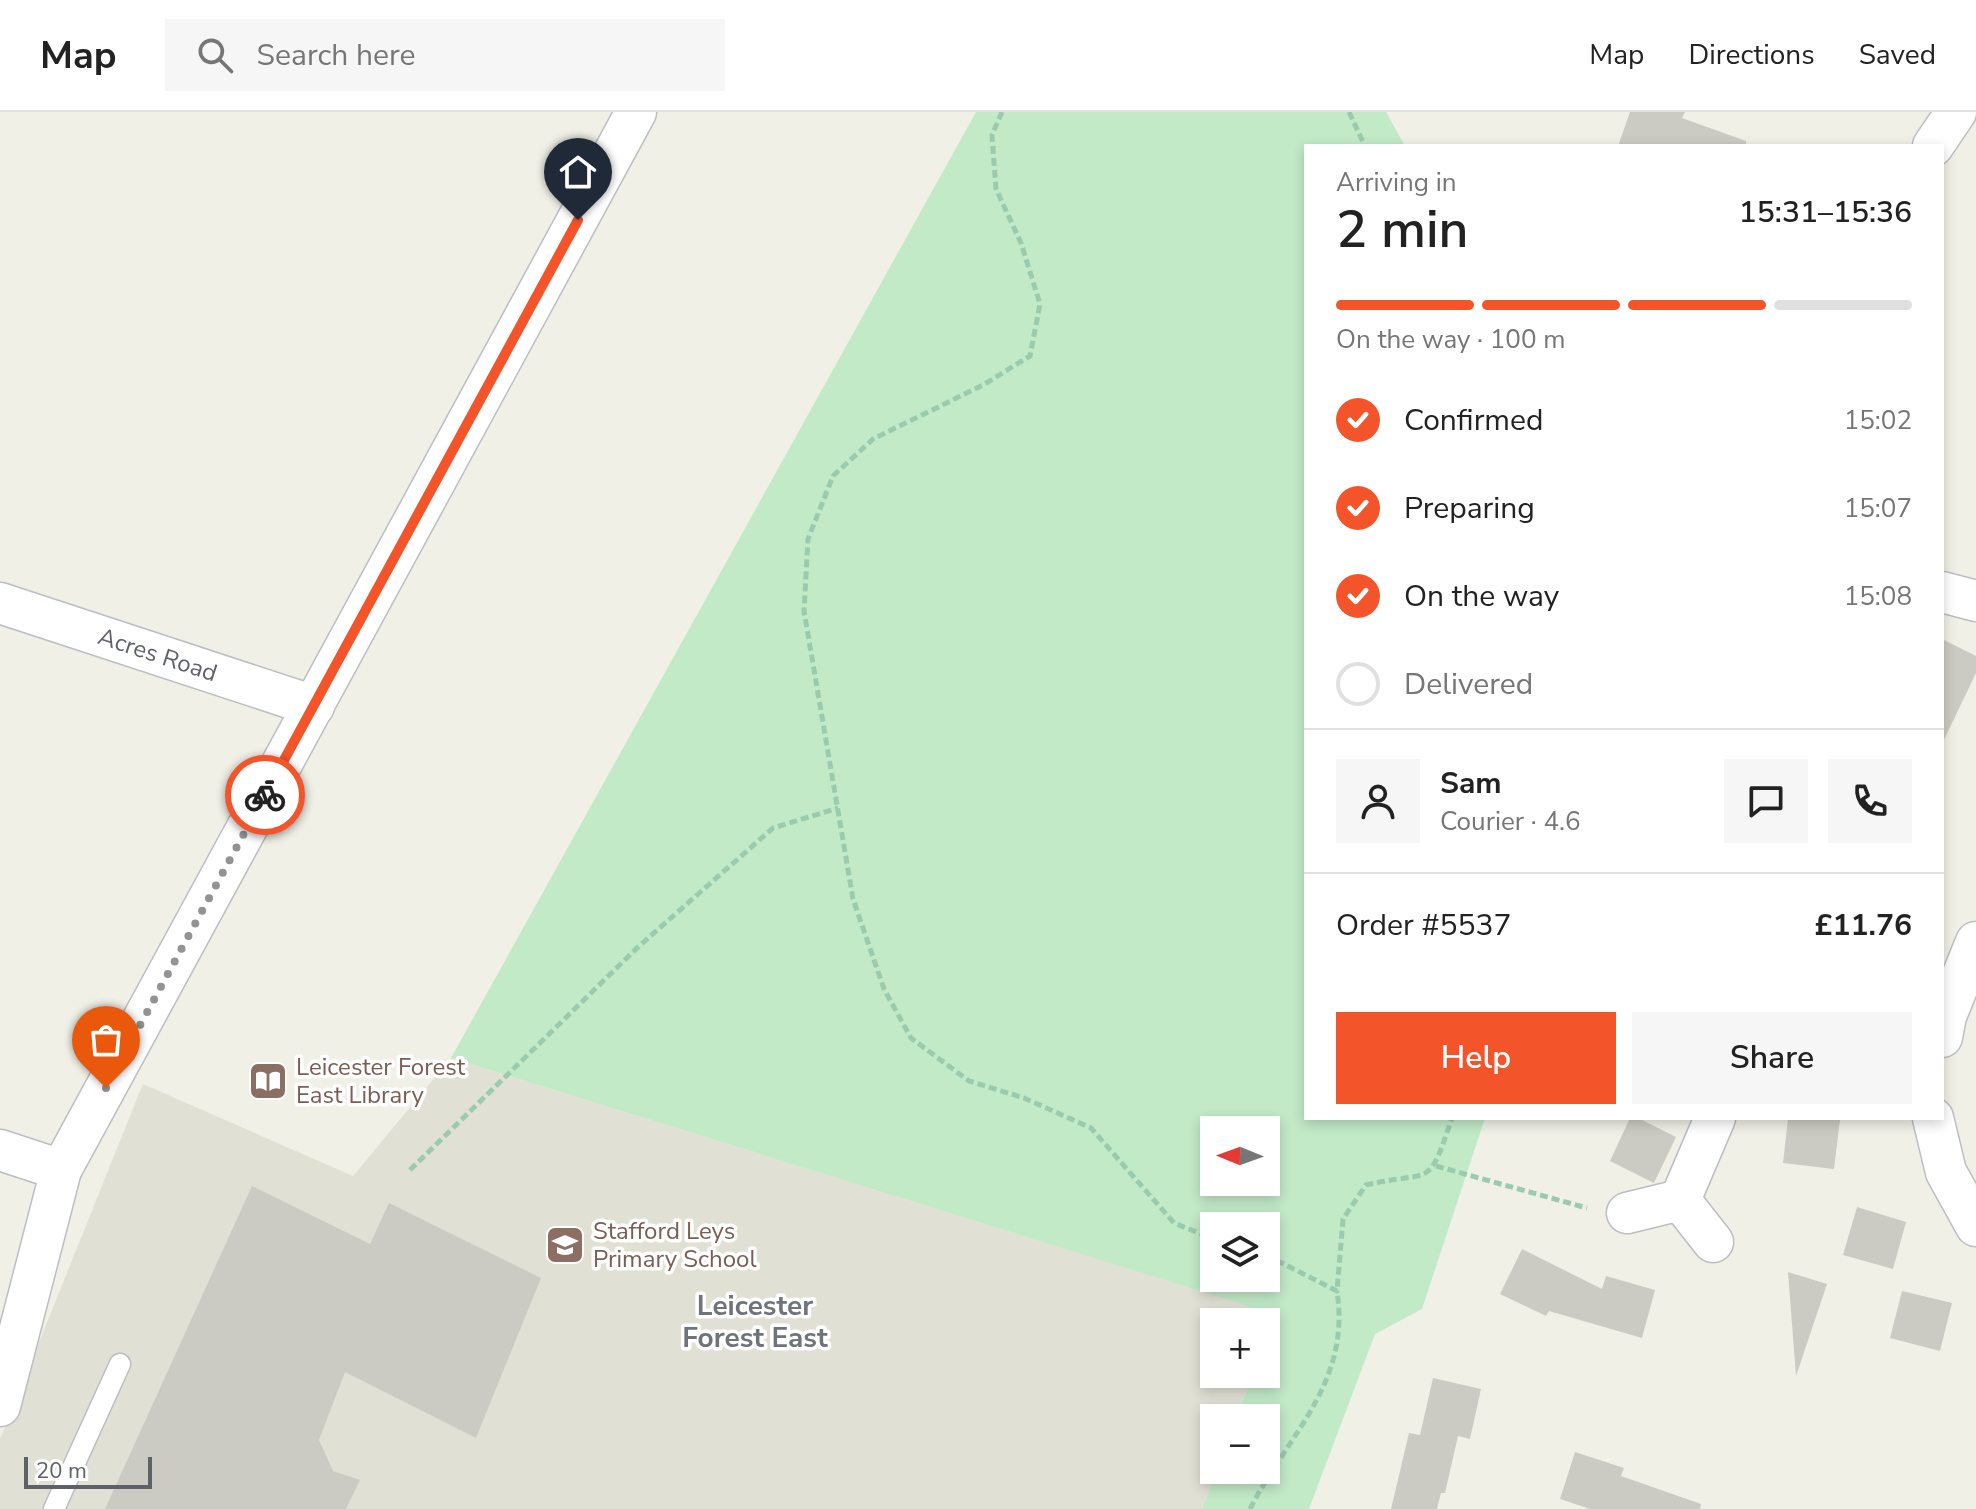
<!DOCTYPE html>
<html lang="en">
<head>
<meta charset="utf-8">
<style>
	body { margin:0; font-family:"Nunito Sans",sans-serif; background:#f6f6f6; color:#222; height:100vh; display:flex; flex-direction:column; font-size:30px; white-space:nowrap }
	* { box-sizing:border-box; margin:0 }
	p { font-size:26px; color:#767676 }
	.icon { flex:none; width:44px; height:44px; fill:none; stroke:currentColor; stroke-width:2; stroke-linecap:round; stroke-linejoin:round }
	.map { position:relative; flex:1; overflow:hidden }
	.side { position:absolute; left:1304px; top:32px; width:640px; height:976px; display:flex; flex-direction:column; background:#fff; border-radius:0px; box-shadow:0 4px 12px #0003 }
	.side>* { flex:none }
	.needle { width:52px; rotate:271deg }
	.controls { position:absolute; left:1200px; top:1004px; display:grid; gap:16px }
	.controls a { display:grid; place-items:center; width:80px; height:80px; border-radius:0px; background:#fff; box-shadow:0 4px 12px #0003; font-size:40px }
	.scale { position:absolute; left:24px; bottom:20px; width:128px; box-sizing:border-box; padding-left:8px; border:4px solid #5e6168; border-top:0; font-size:22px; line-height:28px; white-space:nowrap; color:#5e6168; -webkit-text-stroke:6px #fff; paint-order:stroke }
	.pin { position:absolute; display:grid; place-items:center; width:68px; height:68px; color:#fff; margin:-82px -34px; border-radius:50% 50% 50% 0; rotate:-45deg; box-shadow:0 0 8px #0007 }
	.pin .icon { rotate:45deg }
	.courier { position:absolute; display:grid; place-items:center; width:80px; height:80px; margin:-40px; border:6px solid #f4542a; border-radius:50%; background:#fff; color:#222; box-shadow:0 2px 10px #0007 }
	.overview em { font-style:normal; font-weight:600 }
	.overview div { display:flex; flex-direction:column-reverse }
	.overview { display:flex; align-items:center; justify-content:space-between; height:136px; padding:0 32px }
	h1 { font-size:52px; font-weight:600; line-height:60px }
	.bar { display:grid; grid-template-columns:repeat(4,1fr); gap:12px 8px; align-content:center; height:96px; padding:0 32px }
	.bar i { height:10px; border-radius:6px; background:#e0e0e0 }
	.bar .selected { background:#f4542a }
	.bar p { grid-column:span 4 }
	.line { display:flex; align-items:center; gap:20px; padding:0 32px; border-top:2px solid #e0e0e0 }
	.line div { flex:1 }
	.round { display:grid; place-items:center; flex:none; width:84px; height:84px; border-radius:0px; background:#f6f6f6 }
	ol { padding:0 32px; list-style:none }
	li { display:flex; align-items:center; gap:24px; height:88px }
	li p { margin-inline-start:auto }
	li .icon { padding:8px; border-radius:50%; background:#f4542a; color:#fff; stroke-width:4 }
	li:last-child { color:#767676 }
	li i { width:44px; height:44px; border:4px solid #e0e0e0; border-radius:50% }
	.cta { display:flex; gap:16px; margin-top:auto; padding:16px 32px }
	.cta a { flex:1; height:92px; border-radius:0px; background:#f4542a; color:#fff; font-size:32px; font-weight:600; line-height:92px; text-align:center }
	.cta a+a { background:#f6f6f6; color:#222 }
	header { display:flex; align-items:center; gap:48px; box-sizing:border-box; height:112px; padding:0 40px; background:#fff; border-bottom:2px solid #e0e0e0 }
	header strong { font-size:38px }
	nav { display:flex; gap:44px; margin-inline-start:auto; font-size:28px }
	.search { width:560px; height:72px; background:#f6f6f6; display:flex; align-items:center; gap:20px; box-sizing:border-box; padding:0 28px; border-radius:0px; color:#767676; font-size:30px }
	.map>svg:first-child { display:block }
	.education { fill:#e1e0d5 }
	.green { fill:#c2eac7; fill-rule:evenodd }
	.building { fill:#cccbc3 }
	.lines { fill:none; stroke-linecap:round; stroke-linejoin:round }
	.lane-casing { stroke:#bbbec3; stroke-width:23 }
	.street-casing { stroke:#bbbec3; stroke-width:43 }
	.path { stroke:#9bcbaf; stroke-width:5; stroke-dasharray:8 4; stroke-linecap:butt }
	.lane { stroke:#fff; stroke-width:20 }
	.street { stroke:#fff; stroke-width:40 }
	.done { stroke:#919394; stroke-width:8; stroke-dasharray:0 14.4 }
	.route { stroke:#f4542a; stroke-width:10 }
	.labels { text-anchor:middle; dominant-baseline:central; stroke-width:7; stroke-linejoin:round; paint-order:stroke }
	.street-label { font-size:24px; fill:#5e6168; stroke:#fff }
	.education-label { font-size:24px; fill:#785e54; stroke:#fff; text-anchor:start }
	.quarter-label { font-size:28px; font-weight:bold; fill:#6f737a; stroke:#fff }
</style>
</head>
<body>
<header>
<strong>Map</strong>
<div class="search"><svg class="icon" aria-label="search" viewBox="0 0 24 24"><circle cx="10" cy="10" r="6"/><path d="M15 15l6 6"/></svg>Search here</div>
<nav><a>Map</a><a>Directions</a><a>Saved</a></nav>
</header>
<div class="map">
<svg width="1976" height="1397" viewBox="0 0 1976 1397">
	<rect width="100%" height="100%" fill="#f1f0e7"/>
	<!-- education -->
	<path class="education" d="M451,946L1275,1202L1266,1226V1210H1214V1262H1253L1236,1306H1214V1358H1217L1202,1397H0V1327L143,972L353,1064Z"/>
	<!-- green -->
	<path class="green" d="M976,0H1386L1405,34H1306V1006H1485L1422,1197L1375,1222L1309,1397H1202L1217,1358H1266V1306H1236L1253,1262H1266V1226L1274,1202L451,946ZM1214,1018H1266V1070H1214ZM1266,1114V1166H1214V1114Z"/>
	<!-- building -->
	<g class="building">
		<path d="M1630,0H1685L1682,6L1746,29V34H1618Z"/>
		<path d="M1942,527L1976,544V561L1942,632Z"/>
		<path d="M1630,1006H1638L1676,1025L1654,1071L1610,1049Z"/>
		<path d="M1788,1006L1840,1008L1834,1057L1783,1051Z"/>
		<path d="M252,1074L370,1132L389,1091L541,1166L476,1326L345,1260L319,1328L333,1359L360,1368L346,1397H105Z"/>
		<path d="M1857,1095L1906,1110L1893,1157L1843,1143Z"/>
		<path d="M1522,1137L1602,1177L1606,1164L1655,1178L1642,1226L1549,1199L1546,1204L1500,1182Z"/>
		<path d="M1788,1160L1827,1172L1796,1264Z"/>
		<path d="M1902,1179L1952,1191L1940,1239L1890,1226Z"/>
		<path d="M1433,1266L1481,1277L1470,1327L1458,1324L1445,1381H1441L1437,1397H1391L1409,1321L1420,1323Z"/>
		<path d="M1575,1340L1624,1356L1621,1364L1701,1392L1700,1397H1590L1560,1387Z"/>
	</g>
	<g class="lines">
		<!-- lane casing -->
		<g class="lane-casing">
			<path id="lane" d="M54,1397L120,1252"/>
		</g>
		<!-- street casing -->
		<g class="street-casing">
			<g id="street">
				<path d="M1933,34L1956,0"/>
				<path d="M1942,480L1976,489"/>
				<path id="s1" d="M0,491L314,594"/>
				<path d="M1942,925L1946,904L1976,830"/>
				<path d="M1933,1006L1946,1060L1976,1114"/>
				<path d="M0,1038L61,1058"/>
				<path d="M1680,1088L1715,1006"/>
				<path d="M1627,1101L1680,1088L1713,1130"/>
				<path d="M0,1294L61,1058L636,0"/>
			</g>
		</g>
		<!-- path -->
		<g class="path">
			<path d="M1002,0L992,23L996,77L1021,131L1040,192L1030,244L983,273L873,327L833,364L808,427L804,499L853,787L884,877L911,926L969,969L1024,986L1091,1016L1174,1111L1214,1127"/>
			<path d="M1349,0L1365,34"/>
			<path d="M1436,1054L1587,1096"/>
			<path d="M410,1058L638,835L773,716L838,696"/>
			<path d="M1266,1143L1337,1179L1343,1107L1366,1073C1433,1057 1427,1080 1452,1006"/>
			<path d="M1250,1397C1289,1321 1351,1271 1337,1179"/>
		</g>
		<!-- lane -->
		<use href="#lane" class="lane"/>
		<!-- street -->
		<use href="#street" class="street"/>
	</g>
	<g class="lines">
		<!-- done -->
		<path class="done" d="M106,976L265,683"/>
		<!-- route -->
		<path class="route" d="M265,683L578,108"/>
	</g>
	<!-- icons -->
	<defs>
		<g id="library-square" transform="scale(2)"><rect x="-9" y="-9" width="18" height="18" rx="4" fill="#8d6e63" stroke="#fff"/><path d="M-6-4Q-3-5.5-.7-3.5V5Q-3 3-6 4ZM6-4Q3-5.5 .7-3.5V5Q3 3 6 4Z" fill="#fff"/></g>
		<g id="school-square" transform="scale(2)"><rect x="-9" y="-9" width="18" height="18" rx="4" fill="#8d6e63" stroke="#fff"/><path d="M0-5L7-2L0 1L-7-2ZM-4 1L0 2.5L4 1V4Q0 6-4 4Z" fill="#fff"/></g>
	</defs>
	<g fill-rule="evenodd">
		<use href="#library-square" x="268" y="969"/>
		<use href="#school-square" x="565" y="1133"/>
	</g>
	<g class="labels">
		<!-- street labels -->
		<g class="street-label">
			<text stroke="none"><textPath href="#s1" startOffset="166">Acres Road</textPath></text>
		</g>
		<!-- education labels -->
		<g class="education-label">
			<text x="296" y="955">Leicester Forest<tspan x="296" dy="28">East Library</tspan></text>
			<text x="593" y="1119">Stafford Leys<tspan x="593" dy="28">Primary School</tspan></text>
		</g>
		<!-- quarter labels -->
		<g class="quarter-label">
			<text x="755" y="1194">Leicester<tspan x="755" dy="32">Forest East</tspan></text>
		</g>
	</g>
</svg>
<div class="controls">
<a><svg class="needle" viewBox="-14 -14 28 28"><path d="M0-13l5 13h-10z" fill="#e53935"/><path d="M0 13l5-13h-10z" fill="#767676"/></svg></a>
<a><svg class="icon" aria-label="layers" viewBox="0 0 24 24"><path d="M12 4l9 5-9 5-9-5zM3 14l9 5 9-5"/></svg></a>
<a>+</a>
<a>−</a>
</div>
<div class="scale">20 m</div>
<div class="pin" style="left:106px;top:976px;background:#ea580c"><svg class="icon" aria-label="bag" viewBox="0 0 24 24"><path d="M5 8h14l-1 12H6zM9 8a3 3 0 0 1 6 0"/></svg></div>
<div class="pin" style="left:578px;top:108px;background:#1f2937"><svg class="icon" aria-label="home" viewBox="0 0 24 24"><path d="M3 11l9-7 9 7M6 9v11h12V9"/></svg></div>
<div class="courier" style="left:265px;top:683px"><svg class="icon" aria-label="bike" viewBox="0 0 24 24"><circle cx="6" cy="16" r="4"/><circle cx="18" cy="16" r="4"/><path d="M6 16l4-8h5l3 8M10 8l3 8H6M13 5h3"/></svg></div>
<section class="side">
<div class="overview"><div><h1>2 min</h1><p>Arriving in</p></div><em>15:31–15:36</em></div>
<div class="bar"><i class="selected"></i><i class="selected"></i><i class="selected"></i><i></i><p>On the way · 100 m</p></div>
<ol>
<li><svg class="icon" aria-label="check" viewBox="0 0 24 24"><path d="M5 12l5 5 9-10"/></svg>Confirmed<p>15:02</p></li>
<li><svg class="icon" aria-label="check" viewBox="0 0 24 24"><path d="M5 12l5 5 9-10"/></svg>Preparing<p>15:07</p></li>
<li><svg class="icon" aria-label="check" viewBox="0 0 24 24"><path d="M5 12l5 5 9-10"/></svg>On the way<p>15:08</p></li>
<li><i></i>Delivered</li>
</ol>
<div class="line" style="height:144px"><a class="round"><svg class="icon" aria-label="person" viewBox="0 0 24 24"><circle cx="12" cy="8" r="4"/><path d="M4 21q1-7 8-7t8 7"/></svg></a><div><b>Sam</b><p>Courier · 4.6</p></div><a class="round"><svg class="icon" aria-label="chat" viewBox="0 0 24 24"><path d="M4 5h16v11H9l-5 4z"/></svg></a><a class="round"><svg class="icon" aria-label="phone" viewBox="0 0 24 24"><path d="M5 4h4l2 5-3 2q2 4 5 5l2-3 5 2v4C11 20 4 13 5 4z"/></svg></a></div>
<div class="line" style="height:104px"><div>Order #5537</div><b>£11.76</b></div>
<div class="cta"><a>Help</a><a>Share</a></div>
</section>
</div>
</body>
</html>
